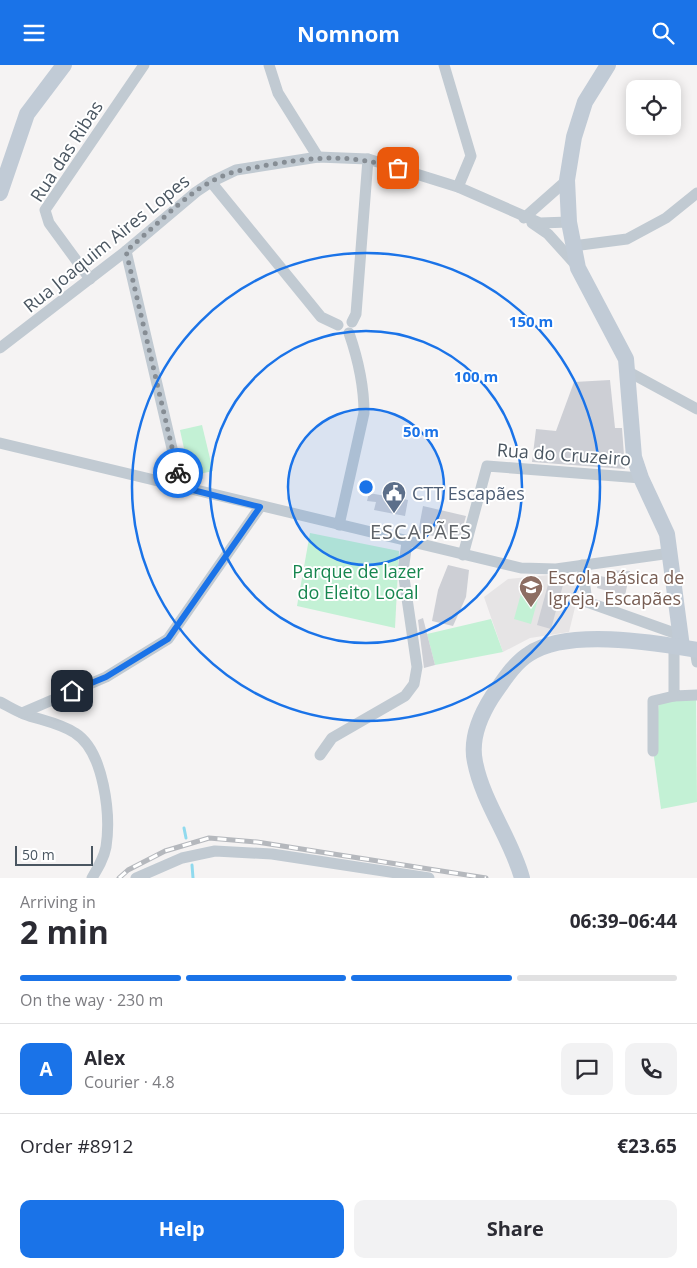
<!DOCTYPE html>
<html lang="en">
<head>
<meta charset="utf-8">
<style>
	body { margin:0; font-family:"Open Sans",sans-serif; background:#f2f2f3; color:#2b2b33; height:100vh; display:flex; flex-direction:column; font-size:19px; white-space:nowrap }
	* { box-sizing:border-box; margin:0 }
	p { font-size:16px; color:#7c7c81 }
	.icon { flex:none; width:28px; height:28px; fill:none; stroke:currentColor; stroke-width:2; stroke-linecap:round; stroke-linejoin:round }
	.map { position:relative; height:813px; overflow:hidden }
	.side { display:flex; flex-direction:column; background:#fff; flex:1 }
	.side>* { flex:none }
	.buttons { position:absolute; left:626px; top:15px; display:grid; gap:10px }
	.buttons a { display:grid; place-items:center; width:55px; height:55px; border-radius:10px; background:#fff; box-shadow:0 2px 12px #0003; font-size:25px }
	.scale { position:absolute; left:15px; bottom:12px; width:78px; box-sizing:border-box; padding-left:5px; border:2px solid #4a5661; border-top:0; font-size:14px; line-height:18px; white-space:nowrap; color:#4a5661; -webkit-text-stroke:4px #fff; paint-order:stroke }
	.pin { position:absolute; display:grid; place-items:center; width:42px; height:42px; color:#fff; margin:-21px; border-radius:10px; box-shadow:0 2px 8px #0006 }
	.courier { position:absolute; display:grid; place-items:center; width:50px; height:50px; margin:-25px; border:4px solid #1a73e8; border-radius:50%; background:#fff; color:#222; box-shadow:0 1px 6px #0007 }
	.headline em { font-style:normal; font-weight:700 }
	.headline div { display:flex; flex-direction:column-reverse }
	.headline { display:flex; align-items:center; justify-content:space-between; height:85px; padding:0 20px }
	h1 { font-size:32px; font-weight:700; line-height:38px }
	.bar { display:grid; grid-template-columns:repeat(4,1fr); gap:8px 5px; align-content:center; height:60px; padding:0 20px }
	.bar i { height:6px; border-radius:4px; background:#e1e1e2 }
	.bar .current { background:#1a73e8 }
	.bar p { grid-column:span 4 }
	.line { display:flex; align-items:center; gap:12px; padding:0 20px; border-top:1px solid #e1e1e2 }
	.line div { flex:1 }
	.round { display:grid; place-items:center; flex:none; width:52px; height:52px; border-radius:10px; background:#f2f2f3 }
	.primary-button { display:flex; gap:10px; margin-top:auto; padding:10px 20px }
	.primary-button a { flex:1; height:58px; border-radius:10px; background:#1a73e8; color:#fff; font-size:20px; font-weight:700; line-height:58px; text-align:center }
	.primary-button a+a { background:#f2f2f3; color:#2b2b33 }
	header { display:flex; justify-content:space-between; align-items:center; height:65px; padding:0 20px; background:#1a73e8; color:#fff; font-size:22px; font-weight:700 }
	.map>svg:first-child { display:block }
	.education { fill:#e6e4e5 }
	.green { fill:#c3f1d5 }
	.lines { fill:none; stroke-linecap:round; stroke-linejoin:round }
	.stream { stroke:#90daee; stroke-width:3 }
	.building { fill:#cdcfd5 }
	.street { stroke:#c1cad2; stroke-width:11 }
	.secondary { stroke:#c1cbd6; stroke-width:16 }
	.rail-casing { stroke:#b5b8bd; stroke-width:5 }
	.rail { stroke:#fff; stroke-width:3; stroke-dasharray:9; stroke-linecap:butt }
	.done { stroke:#868d94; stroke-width:5; stroke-dasharray:0 9 }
	.route { stroke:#1a73e8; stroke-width:6 }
	.ring { fill:none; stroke:#1a73e8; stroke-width:2.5 }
	.labels { text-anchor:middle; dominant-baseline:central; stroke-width:4; stroke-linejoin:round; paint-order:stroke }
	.street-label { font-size:18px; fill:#4a5661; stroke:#fff }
	.service-label { font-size:18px; fill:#4e5e75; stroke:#fff; text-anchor:start }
	.park-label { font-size:18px; fill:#17864f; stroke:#fff }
	.education-label { font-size:18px; fill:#785e54; stroke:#fff; text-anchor:start }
	.quarter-label { font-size:20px; letter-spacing:1px; fill:#5f6368; stroke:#fff }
	.centre { fill:#1a73e8; stroke:#fff; stroke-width:2.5 }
	.ring-label { font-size:15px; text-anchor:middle; font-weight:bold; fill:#1a73e8; stroke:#fff; stroke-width:4; stroke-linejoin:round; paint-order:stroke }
</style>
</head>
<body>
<header><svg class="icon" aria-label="menu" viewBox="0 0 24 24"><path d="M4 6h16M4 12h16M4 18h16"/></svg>Nomnom<svg class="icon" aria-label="search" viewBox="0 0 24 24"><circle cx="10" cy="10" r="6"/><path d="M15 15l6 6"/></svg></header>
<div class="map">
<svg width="697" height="813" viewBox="0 0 697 813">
	<rect width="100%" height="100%" fill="#f5f3f3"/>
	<!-- education -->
	<path class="education" d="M559,509L574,517L579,526L569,567L530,573L503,587L484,532L508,514Z"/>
	<!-- green -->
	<g class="green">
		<path d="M202,360L213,406L190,411L180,365Z"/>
		<path d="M310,468L399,486L395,563L297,541Z"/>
		<path d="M522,525L539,530L531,559L514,554Z"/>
		<path d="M491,554L503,587L435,600L427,569Z"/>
		<path d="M696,634L697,737L661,744L654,692L659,635Z"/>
	</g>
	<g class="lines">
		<!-- stream -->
		<g class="stream">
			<path d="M184,763L186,773"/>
			<path d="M192,800L193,813"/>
		</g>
	</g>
	<!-- building -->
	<g class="building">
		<path d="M610,315L615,363H622L625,404L532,397L536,364L556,366L574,317Z"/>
		<path d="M369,428L408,435L405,451L374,445L376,437L367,436Z"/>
		<path d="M423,441L466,451L459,476L418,468Z"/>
		<path d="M448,500L469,505L466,532L453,561L432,556L438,525Z"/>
		<path d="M605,505L630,506L625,531L597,523L600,511L605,512Z"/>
		<path d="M549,516L563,520L551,564L537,560Z"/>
		<path d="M423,553L435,600L424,603L418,555Z"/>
	</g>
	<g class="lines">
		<!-- street -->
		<g class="street">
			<path d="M269,0L278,28L318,92"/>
			<path d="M444,0L471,91L458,122"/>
			<path d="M211,117L321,252L338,260"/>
			<path d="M524,153L567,115"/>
			<path d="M532,158L548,169L576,200"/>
			<path d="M573,181L627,174L666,153L697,128"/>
			<path d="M126,186L181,422"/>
			<path d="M90,214L49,158L45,145L144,0"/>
			<path d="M352,257L356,249L368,94"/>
			<path d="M0,283L126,186L196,127L211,117L236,105L318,92L368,94L458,122L540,158L569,157"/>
			<path d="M627,306L697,344"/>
			<path d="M0,378L521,503L556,504L671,488"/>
			<path d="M339,460L364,348C364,320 358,294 349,268"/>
			<path d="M463,490L487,401L641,413"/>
			<path d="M582,500L587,537L680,570"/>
			<path d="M674,581V631L697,630"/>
			<path d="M695,584L697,597"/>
			<path d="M0,637C8,641 16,646 24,649C40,655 60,658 75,668C104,686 111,750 106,782C104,793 98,803 92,813"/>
			<path d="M22,648L106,612L168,574L260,442"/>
			<path d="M653,686V636L674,631"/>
			<path d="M320,690L332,673L405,631L414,619L417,602L403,506L407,477"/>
			<path d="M136,813L182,793L215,786L272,789L429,813"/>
		</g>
		<!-- secondary -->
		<g class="secondary">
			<path d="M608,0L585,37L574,72L567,115L569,157L578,203L626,294L634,392L641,413L667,469L682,582"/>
			<path d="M0,128L27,49L64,0"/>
			<path d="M522,813C511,773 483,738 475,697C470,674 480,651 492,632C502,618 514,598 529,589C567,563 653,577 697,585"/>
		</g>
		<!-- rail casing -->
		<g class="rail-casing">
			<path id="rail" d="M119,813L128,805L165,786L209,773L257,777L486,813"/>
		</g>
		<!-- rail -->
		<use href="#rail" class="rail"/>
	</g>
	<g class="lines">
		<!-- done -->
		<path class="done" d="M178,408L126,186C153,164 182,132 212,116C232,105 252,103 274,99C322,91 351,90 398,103"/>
		<!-- route -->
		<path class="route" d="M72,626L106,612L168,574L260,442L181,422L178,408"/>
	</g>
	<!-- distance rings -->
	<circle cx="366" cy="422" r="78" fill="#1a73e8" fill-opacity=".12"/>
	<g class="ring">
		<circle cx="366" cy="422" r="78"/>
		<circle cx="366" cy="422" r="156"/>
		<circle cx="366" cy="422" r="234"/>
	</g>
	<!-- icons -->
	<defs>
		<g id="civic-pin" transform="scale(1.25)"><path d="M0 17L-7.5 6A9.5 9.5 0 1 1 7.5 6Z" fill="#5c6f8a" stroke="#fff"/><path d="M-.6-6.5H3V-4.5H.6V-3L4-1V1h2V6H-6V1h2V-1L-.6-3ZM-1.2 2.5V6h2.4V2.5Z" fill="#fff"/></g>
		<g id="school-pin" transform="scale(1.25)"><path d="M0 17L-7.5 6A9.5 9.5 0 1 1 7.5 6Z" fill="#8d6e63" stroke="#fff"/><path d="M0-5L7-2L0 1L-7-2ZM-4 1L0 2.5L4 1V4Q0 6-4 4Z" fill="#fff"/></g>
	</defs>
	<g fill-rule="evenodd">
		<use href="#civic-pin" x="394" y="428"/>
		<use href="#school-pin" x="531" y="522"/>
	</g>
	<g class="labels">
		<!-- street labels -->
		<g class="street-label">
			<text transform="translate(66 86) rotate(-57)">Rua das Ribas</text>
			<text transform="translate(106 178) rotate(-39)">Rua Joaquim Aires Lopes</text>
			<text transform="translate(564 389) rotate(4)">Rua do Cruzeiro</text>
		</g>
		<!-- service labels -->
		<g class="service-label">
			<text x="412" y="428">CTT Escapães</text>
		</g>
		<!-- park labels -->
		<g class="park-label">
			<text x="358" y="506">Parque de lazer<tspan x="358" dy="21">do Eleito Local</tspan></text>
		</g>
		<!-- education labels -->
		<g class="education-label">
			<text x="548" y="512">Escola Básica de<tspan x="548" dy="21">Igreja, Escapães</tspan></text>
		</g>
		<!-- quarter labels -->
		<g class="quarter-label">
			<text x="421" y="466">ESCAPÃES</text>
		</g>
	</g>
	<circle cx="366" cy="422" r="8" class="centre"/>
	<g class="ring-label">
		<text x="531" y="262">150 m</text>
		<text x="476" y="317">100 m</text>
		<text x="421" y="372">50 m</text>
	</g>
</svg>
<div class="buttons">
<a><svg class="icon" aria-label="locate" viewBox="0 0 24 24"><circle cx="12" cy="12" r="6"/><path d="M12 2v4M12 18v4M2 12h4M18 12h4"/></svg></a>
</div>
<div class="scale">50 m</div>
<div class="pin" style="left:398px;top:103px;background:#ea580c"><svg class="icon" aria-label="bag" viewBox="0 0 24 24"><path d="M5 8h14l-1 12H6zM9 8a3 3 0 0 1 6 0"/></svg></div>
<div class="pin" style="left:72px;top:626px;background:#1f2937"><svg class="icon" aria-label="home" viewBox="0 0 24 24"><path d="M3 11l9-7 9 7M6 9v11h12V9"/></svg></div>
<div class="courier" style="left:178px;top:408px"><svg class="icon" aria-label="bike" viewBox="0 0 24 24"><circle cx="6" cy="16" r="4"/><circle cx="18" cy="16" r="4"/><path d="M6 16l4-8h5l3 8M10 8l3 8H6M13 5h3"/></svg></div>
</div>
<section class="side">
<div class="headline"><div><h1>2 min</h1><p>Arriving in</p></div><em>06:39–06:44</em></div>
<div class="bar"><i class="current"></i><i class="current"></i><i class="current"></i><i></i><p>On the way · 230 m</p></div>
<div class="line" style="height:90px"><b class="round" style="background:#1a73e8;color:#fff">A</b><div><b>Alex</b><p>Courier · 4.8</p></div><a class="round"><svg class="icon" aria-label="chat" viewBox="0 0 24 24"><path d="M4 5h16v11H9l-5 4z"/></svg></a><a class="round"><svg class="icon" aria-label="phone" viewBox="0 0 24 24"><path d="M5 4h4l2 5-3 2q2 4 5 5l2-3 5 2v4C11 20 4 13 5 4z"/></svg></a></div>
<div class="line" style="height:65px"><div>Order #8912</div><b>€23.65</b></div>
<div class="primary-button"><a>Help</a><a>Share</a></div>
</section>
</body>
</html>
